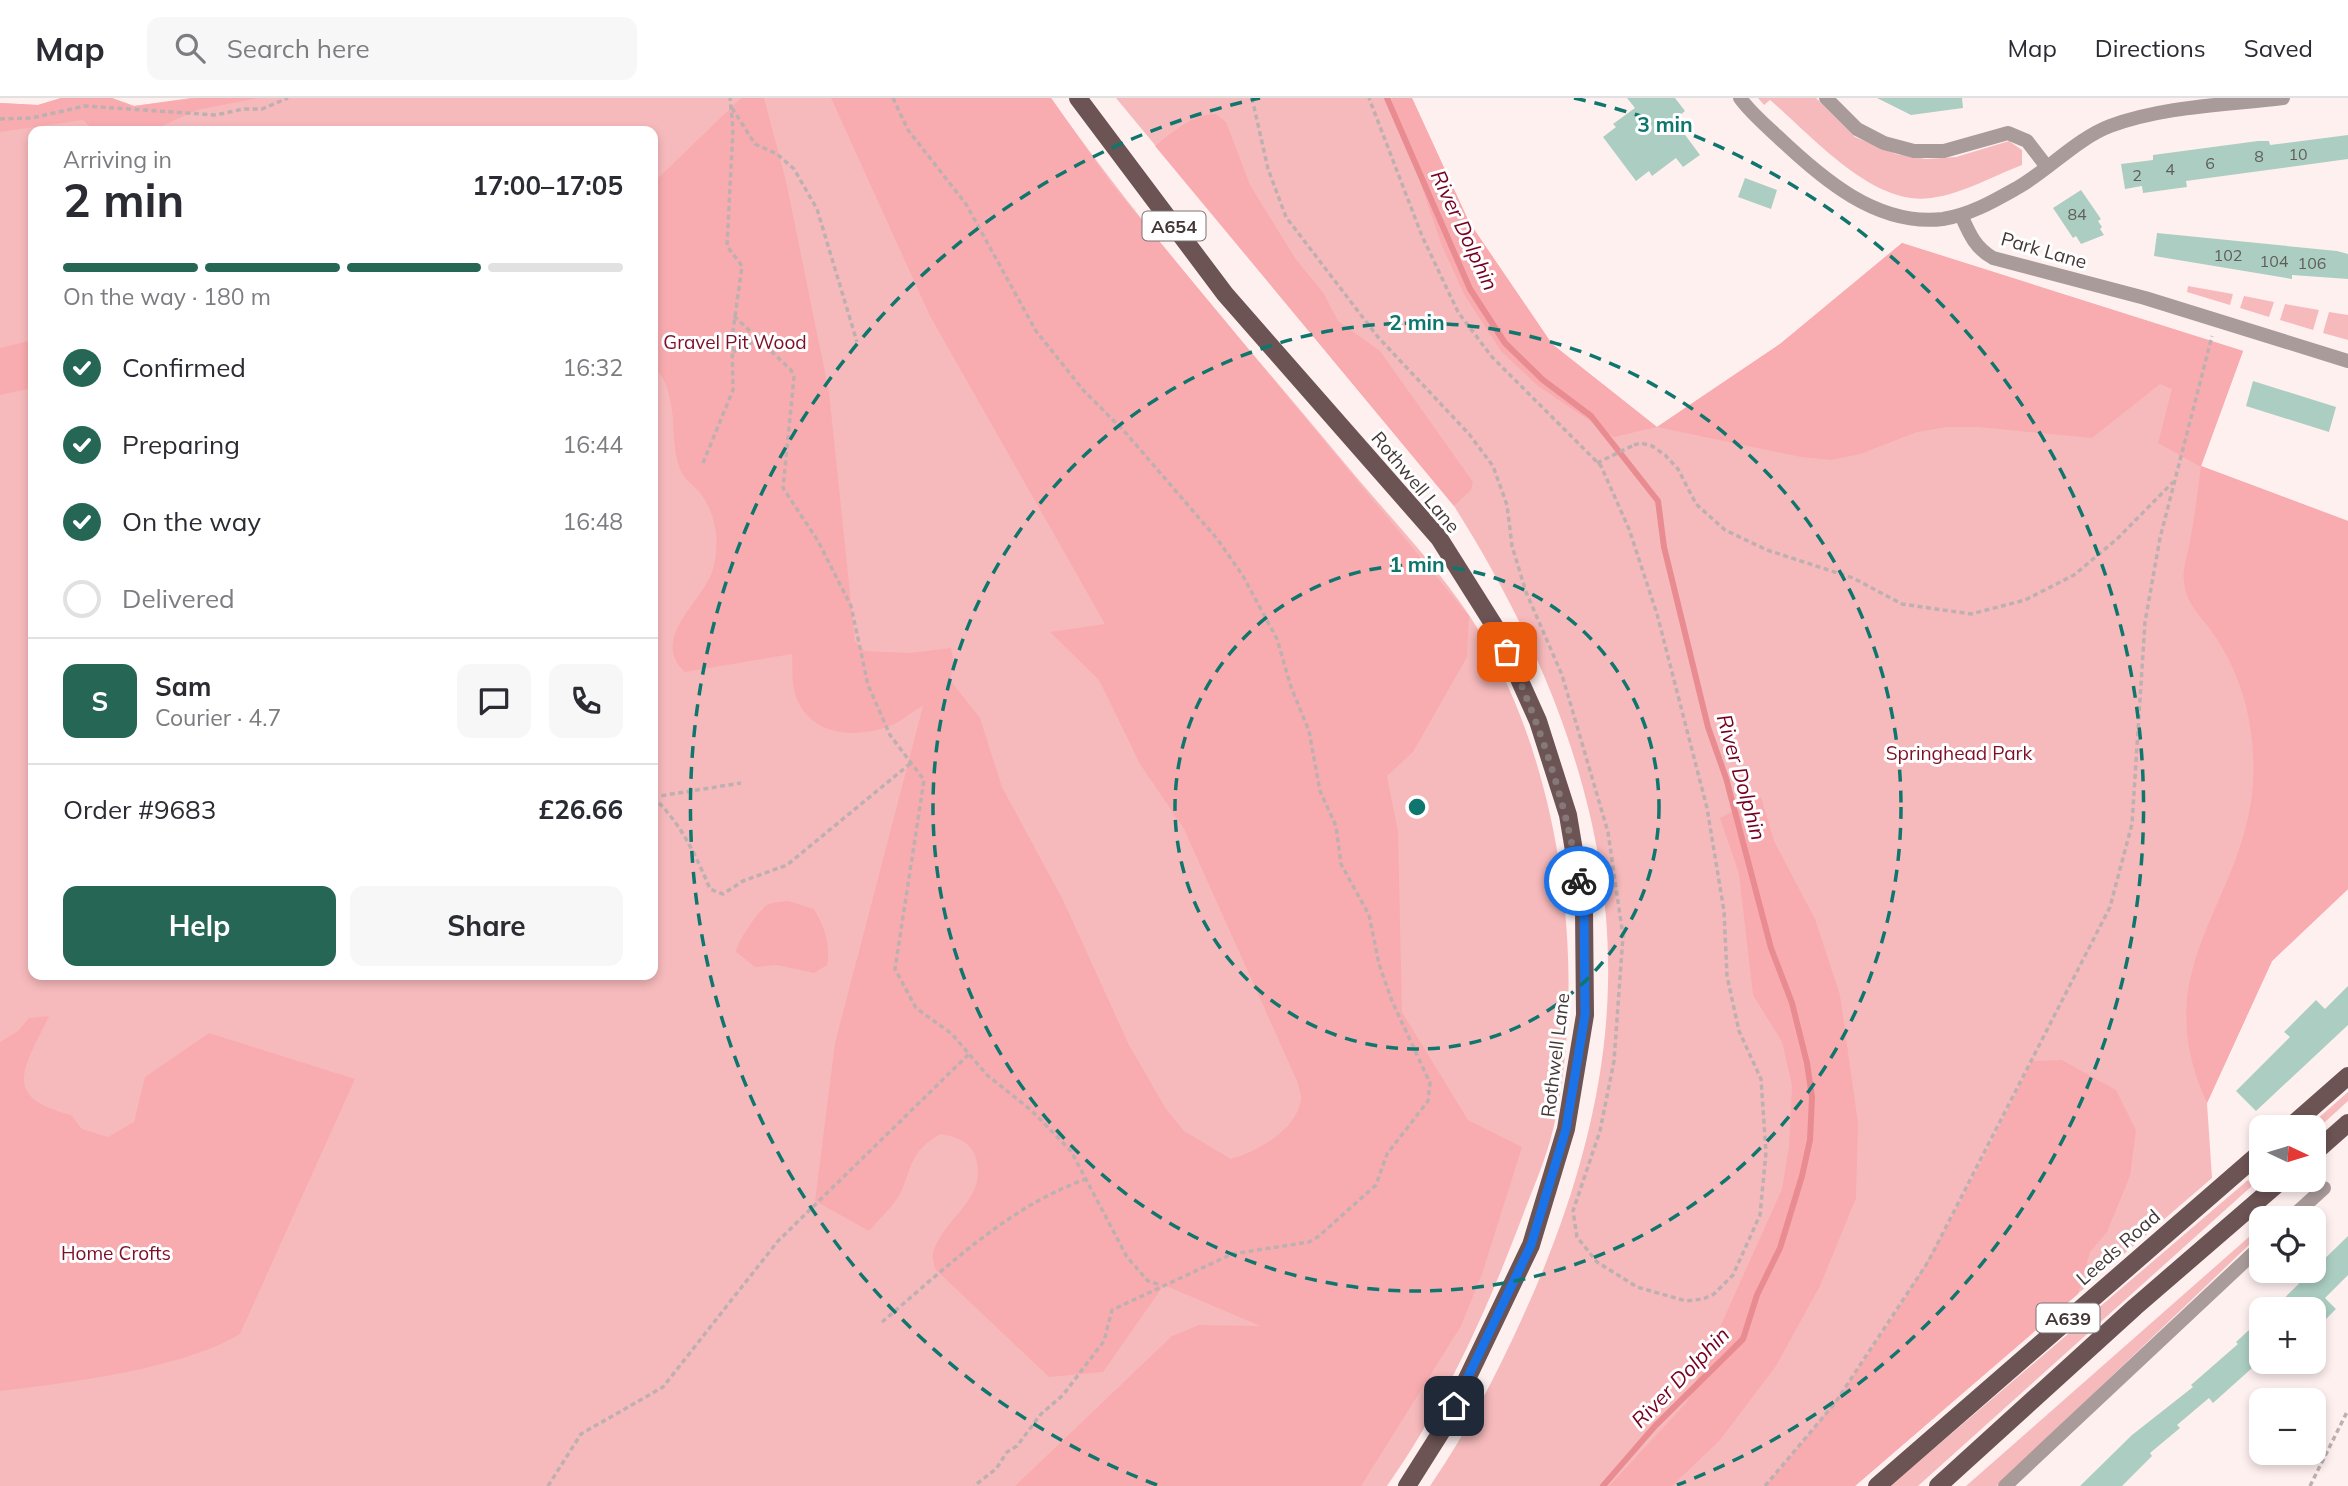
<!DOCTYPE html>
<html lang="en">
<head>
<meta charset="utf-8">
<style>
	body { margin:0; font-family:Mulish,sans-serif; background:#f7f7f7; color:#2b2b33; height:100vh; display:flex; flex-direction:column; font-size:26px; white-space:nowrap }
	* { box-sizing:border-box; margin:0 }
	p { font-size:23px; color:#7c7c81 }
	.icon { flex:none; width:38px; height:38px; fill:none; stroke:currentColor; stroke-width:2; stroke-linecap:round; stroke-linejoin:round }
	.map { position:relative; flex:1; overflow:hidden }
	.panel { position:absolute; left:28px; top:28px; width:630px; height:854px; display:flex; flex-direction:column; background:#fff; border-radius:14px; box-shadow:0 4px 10px #0003 }
	.panel>* { flex:none }
	.needle { width:46px; rotate:94deg }
	.fabs { position:absolute; left:2249px; top:1017px; display:grid; gap:14px }
	.fabs a { display:grid; place-items:center; width:77px; height:77px; border-radius:14px; background:#fff; box-shadow:0 4px 10px #0003; font-size:35px }
	.pin { position:absolute; display:grid; place-items:center; width:60px; height:60px; color:#fff; margin:-30px; border-radius:14px; box-shadow:0 4px 10px #0006 }
	.courier { position:absolute; display:grid; place-items:center; width:70px; height:70px; margin:-35px; border:5px solid #1a73e8; border-radius:50%; background:#fff; color:#222; box-shadow:0 2px 9px #0007 }
	.overview em { font-style:normal; font-weight:700 }
	.overview div { display:flex; flex-direction:column-reverse }
	.overview { display:flex; align-items:center; justify-content:space-between; height:119px; padding:0 35px }
	h1 { font-size:46px; font-weight:700; line-height:52px }
	.bar { display:grid; grid-template-columns:repeat(4,1fr); gap:10px 7px; align-content:center; height:84px; padding:0 35px }
	.bar i { height:9px; border-radius:5px; background:#e1e1e2 }
	.bar .active { background:#266655 }
	.bar p { grid-column:span 4 }
	.line { display:flex; align-items:center; gap:18px; padding:0 35px; border-top:2px solid #e1e1e2 }
	.line div { flex:1 }
	.round { display:grid; place-items:center; flex:none; width:74px; height:74px; border-radius:14px; background:#f7f7f7 }
	ol { padding:0 35px; list-style:none }
	li { display:flex; align-items:center; gap:21px; height:77px }
	li p { margin-inline-start:auto }
	li .icon { padding:7px; border-radius:50%; background:#266655; color:#fff; stroke-width:4 }
	li:last-child { color:#7c7c81 }
	li i { width:38px; height:38px; border:4px solid #e1e1e2; border-radius:50% }
	.button { display:flex; gap:14px; margin-top:auto; padding:14px 35px }
	.button a { flex:1; height:80px; border-radius:14px; background:#266655; color:#fff; font-size:28px; font-weight:700; line-height:80px; text-align:center }
	.button a+a { background:#f7f7f7; color:#2b2b33 }
	header { display:flex; align-items:center; gap:42px; box-sizing:border-box; height:98px; padding:0 35px; background:#fff; border-bottom:2px solid #e1e1e2 }
	header strong { font-size:33px }
	nav { display:flex; gap:38px; margin-inline-start:auto; font-size:24px }
	.search { width:490px; height:63px; background:#f7f7f7; display:flex; align-items:center; gap:18px; box-sizing:border-box; padding:0 24px; border-radius:14px; color:#7c7c81; font-size:26px }
	.map>svg:first-child { display:block }
	.green { fill:#f7babc; fill-rule:evenodd }
	.forest { fill:#f9acaf }
	.lines { fill:none; stroke-linecap:round; stroke-linejoin:round }
	.stream { stroke:#e98c91; stroke-width:6 }
	.building { fill:#accec2 }
	.path { stroke:#beb0b0; stroke-width:3.5; stroke-dasharray:5 3.5; stroke-linecap:butt }
	.minor { stroke:#aa9b9b; stroke-width:14 }
	.tertiary { stroke:#aa9b9b; stroke-width:14 }
	.primary { stroke:#6c5354; stroke-width:18 }
	.path-bridge { stroke:#beb0b0; stroke-width:3.5; stroke-dasharray:5 3.5; stroke-linecap:butt }
	.done { stroke:#867878; stroke-width:7; stroke-dasharray:0 12.6 }
	.route { stroke:#1a73e8; stroke-width:9 }
	.ring { fill:none; stroke:#0f766e; stroke-width:3.5; stroke-dasharray:12 9 }
	.labels { text-anchor:middle; dominant-baseline:central; stroke-width:6; stroke-linejoin:round; paint-order:stroke }
	.number-label { font-size:16px; fill:#5f5d5a }
	.shield { fill:#fff; stroke:#7d7373; stroke-width:2 }
	.shield-label { font-size:18px; font-weight:bold; fill:#453737 }
	.street-label { font-size:19px; fill:#453737; stroke:#fff }
	.park-label { font-size:19px; fill:#7f0f27; stroke:#fff }
	.water-label { font-size:21px; font-style:italic; fill:#770021; stroke:#fff }
	.centre { fill:#0f766e; stroke:#fff; stroke-width:3.5 }
	.ring-label { font-size:21px; text-anchor:middle; font-weight:bold; fill:#0f766e; stroke:#fff; stroke-width:6; stroke-linejoin:round; paint-order:stroke }
</style>
</head>
<body>
<header>
<strong>Map</strong>
<div class="search"><svg class="icon" aria-label="search" viewBox="0 0 24 24"><circle cx="10" cy="10" r="6"/><path d="M15 15l6 6"/></svg>Search here</div>
<nav><a>Map</a><a>Directions</a><a>Saved</a></nav>
</header>
<div class="map">
<svg width="2348" height="1388" viewBox="0 0 2348 1388">
	<rect width="100%" height="100%" fill="#fff0f0"/>
	<!-- green -->
	<g class="green">
		<path d="M61,0H112L134,8L190,0H1051C1140,127 1243,243 1342,362C1384,413 1432,462 1469,517C1559,653 1588,860 1556,1018C1550,1052 1535,1085 1523,1117C1487,1212 1446,1304 1387,1388H0V5L38,7ZM33,33H653V877H33Z"/>
		<path d="M1116,0H1412L1469,124L1552,246L1657,329L1780,246L1902,145L2243,253L2201,368L2348,423V791L2272,863L2207,1005L2212,1080L1855,1388H1430C1467,1334 1497,1276 1524,1216C1571,1113 1606,1000 1608,885C1612,714 1544,550 1454,408Z"/>
		<path d="M1758,0H1816L1855,39L1896,56L1926,61L1956,59L2009,43L2022,52V67C1993,78 1962,96 1931,100C1873,109 1811,37 1770,2L1764,7Z"/>
		<path d="M2188,188L2233,196L2230,207L2187,194Z"/>
		<path d="M2244,198L2274,204L2269,219L2240,210Z"/>
		<path d="M2285,206L2319,212L2313,232L2280,222Z"/>
		<path d="M2329,214L2348,217V242L2323,235Z"/>
		<path d="M2348,994V1003L2314,1034V1029H2308Z"/>
		<path d="M2248,1082L2253,1087L1918,1388H1890Z"/>
		<path d="M2250,1138L2253,1143L1997,1388H1966Z"/>
	</g>
	<!-- forest -->
	<g class="forest">
		<path d="M61,0H112L134,8L197,0H259L197,12L151,33H95L83,22L0,34V5L38,7Z"/>
		<path d="M741,0H764L786,83L829,294L855,543L865,553L910,555L951,550L954,565L950,582L980,620L1002,689L1063,802L1129,947L1166,1011L1184,1033L1231,1061C1257,1053 1298,1032 1301,1000C1301,995 1298,988 1297,983L1184,731L1140,666L1099,582L1050,534L1105,526L930,218L831,0H1051L1111,85L1469,518L1467,559L1413,654L1387,678L1398,734L1402,914L1468,1022L1522,1049L1482,1176L1461,1228L1361,1388H1015L1172,1238L1199,1227L1260,1228L1164,1187L1103,1274L1049,1279L935,1171C934,1166 932,1159 933,1155C943,1119 990,1101 975,1058C970,1043 955,1039 941,1036C911,1052 913,1066 901,1094C894,1108 879,1121 869,1133L815,1103L835,945L923,608C913,612 903,623 892,627C857,641 811,639 796,599C791,585 793,570 792,556L685,574C648,541 704,503 713,471C720,445 717,417 700,395C695,388 686,383 682,375C673,359 674,331 672,312C670,299 665,275 653,270V85Z"/>
		<path d="M1391,0H1412L1469,124L1552,246L1657,329L1780,246L1902,145L2243,253L2201,368L2348,423V791L2272,863L2207,1005C2144,868 2244,808 2253,685C2256,633 2244,582 2215,538C2203,520 2186,507 2184,484C2182,473 2186,463 2188,453C2194,425 2197,397 2201,369L2158,345L2172,291L2160,286L2092,340L1978,329H1947L1917,334L1860,356L1831,362L1801,359L1657,329L1614,339L1538,288L1501,253L1465,198L1442,148Z"/>
		<path d="M1216,16L1226,24L1250,87L1295,160L1324,196L1338,223L1380,253L1473,384L1471,392L1454,408L1155,48C1174,33 1191,17 1216,16Z"/>
		<path d="M33,242V290L0,297V250Z"/>
		<path d="M1761,699L1774,743L1815,821L1840,897L1858,1025L1856,1100L1820,1188L1776,1268L1720,1342L1672,1388H1609L1686,1305L1782,1091L1789,1048L1792,988L1782,944L1753,897L1739,776L1720,720Z"/>
		<path d="M788,803L814,811C824,828 831,846 827,867L814,875L777,867L755,869L736,854C737,844 758,813 767,807C772,804 781,804 788,803Z"/>
		<path d="M49,918C24,971 0,999 71,1017L82,1031L108,1039L134,1024L145,979L209,935L355,981L240,1236C182,1271 68,1285 0,1293V944L18,933L29,920Z"/>
		<path d="M2062,962L2116,992L2136,1032L2130,1078L2107,1134L2090,1154L2078,1196L1855,1388H1765C1879,1263 1959,1114 2032,963Z"/>
	</g>
	<g class="lines">
		<!-- stream -->
		<path class="stream" d="M1387,0L1470,191L1505,245L1543,282L1591,318L1658,403L1664,449L1708,629L1726,680L1771,850L1792,905L1807,965L1812,999L1810,1042L1802,1078L1780,1150L1757,1197L1743,1241L1655,1328L1603,1388"/>
	</g>
	<!-- building -->
	<g class="building">
		<path d="M1627,0H1675L1685,13L1674,22L1700,57L1683,69L1676,60L1652,78L1649,73L1636,83L1603,39L1616,29L1613,26L1635,10Z"/>
		<path d="M1877,0H1962L1963,10L1911,17Z"/>
		<path d="M2348,37V61L2186,83L2187,89L2143,95L2142,88L2125,91L2121,66L2153,62V57L2258,43H2269L2270,47Z"/>
		<path d="M1745,80L1777,92L1771,111L1738,99Z"/>
		<path d="M2081,92L2101,121L2098,123L2102,129L2100,131L2104,137L2081,146L2076,138L2073,140L2053,110Z"/>
		<path d="M2157,135L2337,153L2348,156V181L2292,177V181L2154,158Z"/>
		<path d="M2253,283L2336,309L2329,334L2246,308Z"/>
		<path d="M2348,888V927L2256,1013L2236,993L2290,939L2284,934L2316,902L2325,911Z"/>
		<path d="M2348,1138V1177L2325,1200L2336,1211L2314,1233V1211H2273Z"/>
		<path d="M2261,1229V1262L2213,1305L2209,1300L2177,1327L2180,1330L2150,1355L2152,1358L2122,1388H2080L2132,1337L2193,1289L2191,1287L2238,1246L2236,1244L2249,1232L2253,1237Z"/>
	</g>
	<g class="lines">
		<!-- path -->
		<g class="path">
			<path d="M893,0L908,32L966,106L1036,233L1084,293L1125,334L1218,442L1243,478L1277,541L1291,589L1309,633L1320,693L1336,728L1341,766L1369,817L1379,866L1392,903L1430,985L1428,1003L1387,1056L1376,1087L1319,1138L1309,1144L1232,1156L1112,1212L1104,1243L1063,1297L1041,1316L1017,1348L1007,1354L996,1371L974,1388"/>
			<path d="M1252,0L1268,71L1286,119L1377,238L1469,336L1493,368L1507,407L1512,448L1526,494L1562,577L1608,734L1623,838L1614,963L1600,1033L1573,1113L1577,1139L1597,1164L1637,1189L1686,1203L1703,1201L1714,1196L1733,1177L1760,1117L1766,1054L1761,981L1739,933L1727,878L1724,813L1707,710L1657,516L1629,431L1601,368L1492,259L1458,214L1422,138L1369,0"/>
			<path d="M732,10L755,46L777,56L794,71L817,111L857,244"/>
			<path d="M0,21L32,20L85,8L216,17L243,11H262L288,0"/>
			<path d="M734,218L791,272L794,279L783,390L818,443L851,508L868,587L890,637L924,682L895,871L916,910L952,936L987,977L1031,1012L1071,1053L1127,1159L1148,1183L1161,1187"/>
			<path d="M733,254L759,241"/>
			<path d="M1634,347L1641,345L1652,348L1665,357L1678,371L1696,406L1725,432L1767,452L1853,480L1902,506L1971,516L2025,502L2074,477L2117,441L2173,384"/>
			<path d="M703,365L733,292L732,240L742,168L727,148L733,31L730,0"/>
			<path d="M653,699C680,724 696,757 710,791L723,796L743,783L787,767L911,665"/>
			<path d="M653,699L741,685"/>
			<path d="M882,1224C945,1171 1007,1109 1086,1081"/>
			<path d="M548,1388L581,1336L663,1289L778,1143L969,956"/>
			<path d="M1765,1388L1835,1305L1928,1164L2110,809L2132,726L2145,524L2160,440L2212,238"/>
			<path d="M2310,1388L2348,1312"/>
		</g>
		<!-- minor -->
		<g class="minor">
			<path d="M1826,0L1857,31L1884,45L1914,53H1944L2008,35L2027,43L2047,69"/>
			<path d="M1961,117C1969,135 1975,150 1993,160L2145,200L2348,263"/>
			<path d="M2291,1120L2324,1090"/>
			<path d="M2005,1388L2261,1148"/>
		</g>
		<!-- tertiary -->
		<path class="tertiary" d="M1740,0C1750,14 1764,26 1777,38C1821,80 1877,129 1943,121C1970,117 1994,103 2017,90C2047,73 2078,40 2110,28C2164,8 2226,7 2283,0"/>
		<!-- primary -->
		<g class="primary">
			<path d="M1078,0L1225,196L1439,440L1497,532L1538,623L1568,717L1584,812L1585,917L1566,1031L1531,1147L1443,1331L1407,1388"/>
			<path d="M2290,1029L2348,978"/>
			<path d="M2314,1055L2348,1025"/>
			<path d="M1877,1388L2261,1054"/>
			<path d="M1938,1388L2135,1209L2282,1082"/>
		</g>
		<!-- path-bridge -->
		<path class="path-bridge" d="M1597,365L1634,347"/>
	</g>
	<g class="lines">
		<!-- done -->
		<path class="done" d="M1507,554C1541,629 1565,702 1579,783"/>
		<!-- route -->
		<path class="route" d="M1454,1308L1531,1147L1566,1031L1585,917L1584,812L1579,783"/>
	</g>
	<!-- distance rings -->
	<g class="ring">
		<circle cx="1417" cy="709" r="242"/>
		<circle cx="1417" cy="709" r="484"/>
		<path d="M1157 1387A726 726 0 0 1 1260 0M1574 0A726 726 0 0 1 1677 1387"/>
	</g>
	<g class="labels">
		<!-- number labels -->
		<g class="number-label">
			<text x="2298" y="56">10</text>
			<text x="2259" y="58">8</text>
			<text x="2210" y="65">6</text>
			<text x="2170" y="71">4</text>
			<text x="2137" y="77">2</text>
			<text x="2077" y="116">84</text>
			<text x="2228" y="157">102</text>
			<text x="2274" y="163">104</text>
			<text x="2312" y="165">106</text>
		</g>
		<!-- shield labels -->
		<g class="shield">
			<rect x="1142.5" y="113.5" width="63" height="29" rx="5"/>
			<rect x="2036.5" y="1205.5" width="63" height="29" rx="5"/>
		</g>
		<g class="shield-label">
			<text x="1174" y="128">A654</text>
			<text x="2068" y="1220">A639</text>
		</g>
		<!-- street labels -->
		<g class="street-label">
			<text transform="translate(2044 152) rotate(16)">Park Lane</text>
			<text transform="translate(1416 384) rotate(50)">Rothwell Lane</text>
			<text transform="translate(1555 957) rotate(-83)">Rothwell Lane</text>
			<text transform="translate(2118 1149) rotate(-41)">Leeds Road</text>
		</g>
		<!-- park labels -->
		<g class="park-label">
			<text x="735" y="244">Gravel Pit Wood</text>
			<text x="1959" y="655">Springhead Park</text>
			<text x="116" y="1155">Home Crofts</text>
		</g>
		<!-- water labels -->
		<g class="water-label">
			<text transform="translate(1465 132) rotate(65)">River Dolphin</text>
			<text transform="translate(1742 679) rotate(74)">River Dolphin</text>
			<text transform="translate(1680 1279) rotate(-46)">River Dolphin</text>
		</g>
	</g>
	<circle cx="1417" cy="709" r="10" class="centre"/>
	<g class="ring-label">
		<text x="1665" y="34">3 min</text>
		<text x="1417" y="232">2 min</text>
		<text x="1417" y="474">1 min</text>
	</g>
</svg>
<div class="fabs">
<a><svg class="needle" viewBox="-14 -14 28 28"><path d="M0-13l5 13h-10z" fill="#e53935"/><path d="M0 13l5-13h-10z" fill="#7c7c81"/></svg></a>
<a><svg class="icon" aria-label="locate" viewBox="0 0 24 24"><circle cx="12" cy="12" r="6"/><path d="M12 2v4M12 18v4M2 12h4M18 12h4"/></svg></a>
<a>+</a>
<a>−</a>
</div>
<div class="pin" style="left:1507px;top:554px;background:#ea580c"><svg class="icon" aria-label="bag" viewBox="0 0 24 24"><path d="M5 8h14l-1 12H6zM9 8a3 3 0 0 1 6 0"/></svg></div>
<div class="pin" style="left:1454px;top:1308px;background:#1f2937"><svg class="icon" aria-label="home" viewBox="0 0 24 24"><path d="M3 11l9-7 9 7M6 9v11h12V9"/></svg></div>
<div class="courier" style="left:1579px;top:783px"><svg class="icon" aria-label="bike" viewBox="0 0 24 24"><circle cx="6" cy="16" r="4"/><circle cx="18" cy="16" r="4"/><path d="M6 16l4-8h5l3 8M10 8l3 8H6M13 5h3"/></svg></div>
<section class="panel">
<div class="overview"><div><h1>2 min</h1><p>Arriving in</p></div><em>17:00–17:05</em></div>
<div class="bar"><i class="active"></i><i class="active"></i><i class="active"></i><i></i><p>On the way · 180 m</p></div>
<ol>
<li><svg class="icon" aria-label="check" viewBox="0 0 24 24"><path d="M5 12l5 5 9-10"/></svg>Confirmed<p>16:32</p></li>
<li><svg class="icon" aria-label="check" viewBox="0 0 24 24"><path d="M5 12l5 5 9-10"/></svg>Preparing<p>16:44</p></li>
<li><svg class="icon" aria-label="check" viewBox="0 0 24 24"><path d="M5 12l5 5 9-10"/></svg>On the way<p>16:48</p></li>
<li><i></i>Delivered</li>
</ol>
<div class="line" style="height:126px"><b class="round" style="background:#266655;color:#fff">S</b><div><b>Sam</b><p>Courier · 4.7</p></div><a class="round"><svg class="icon" aria-label="chat" viewBox="0 0 24 24"><path d="M4 5h16v11H9l-5 4z"/></svg></a><a class="round"><svg class="icon" aria-label="phone" viewBox="0 0 24 24"><path d="M5 4h4l2 5-3 2q2 4 5 5l2-3 5 2v4C11 20 4 13 5 4z"/></svg></a></div>
<div class="line" style="height:91px"><div>Order #9683</div><b>£26.66</b></div>
<div class="button"><a>Help</a><a>Share</a></div>
</section>
</div>
</body>
</html>
